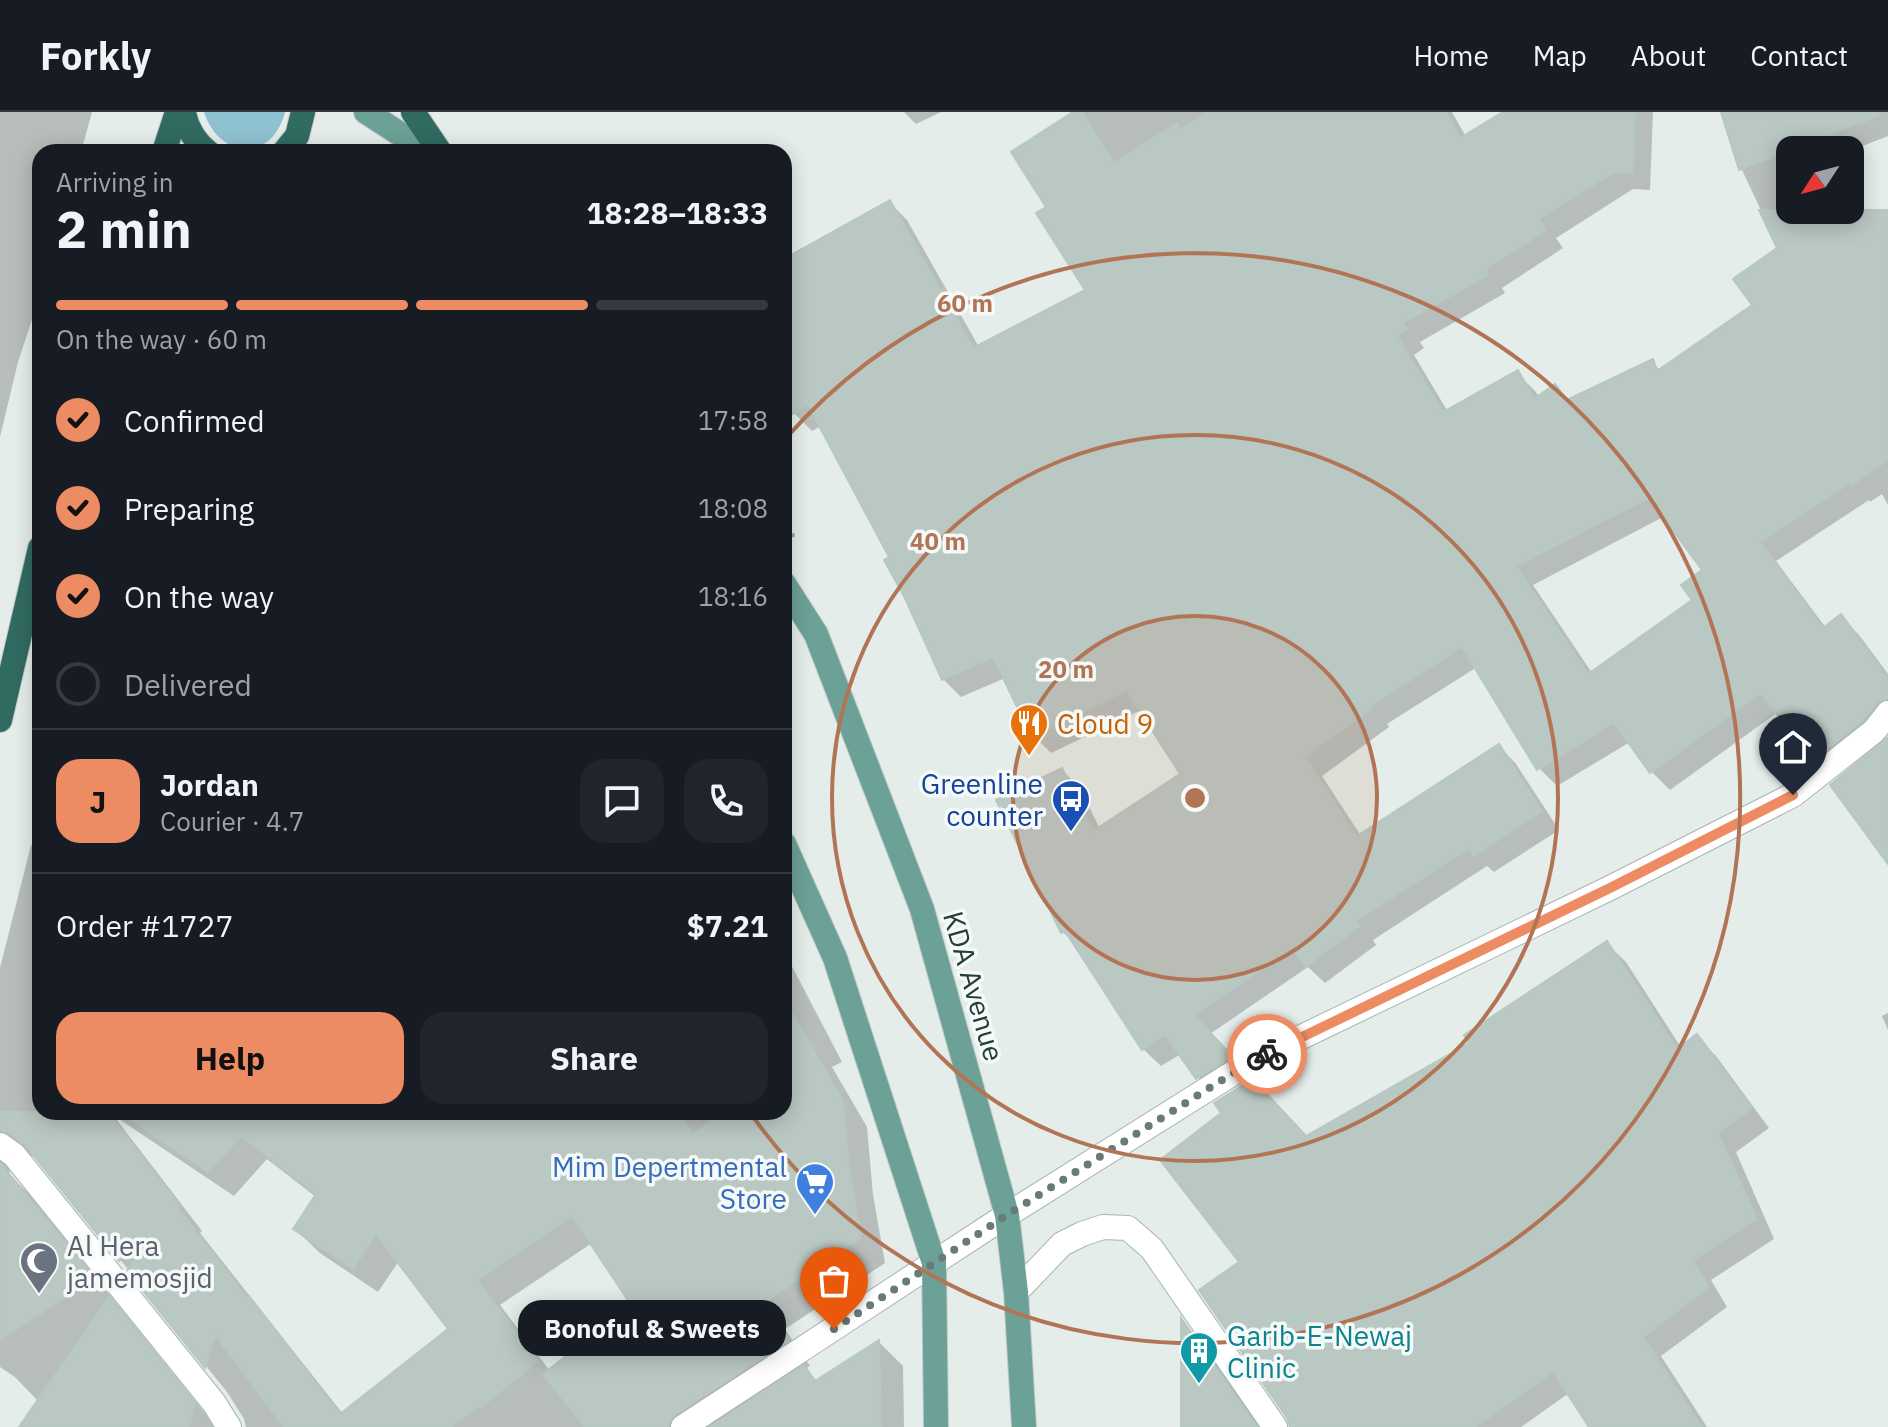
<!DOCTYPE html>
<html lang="en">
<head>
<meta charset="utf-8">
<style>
	body { margin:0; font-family:"IBM Plex Sans",sans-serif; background:#20242c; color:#f1f3f6; height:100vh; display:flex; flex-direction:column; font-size:30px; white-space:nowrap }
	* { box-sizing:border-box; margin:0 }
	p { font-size:26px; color:#9ea1a6 }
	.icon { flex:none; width:44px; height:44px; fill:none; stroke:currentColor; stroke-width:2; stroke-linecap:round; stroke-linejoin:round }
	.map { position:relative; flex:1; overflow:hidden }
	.panel { position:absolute; left:32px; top:32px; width:760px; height:976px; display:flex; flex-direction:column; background:#171b24; border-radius:24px; box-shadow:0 4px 20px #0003 }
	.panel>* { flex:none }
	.needle { width:52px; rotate:234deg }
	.tools { position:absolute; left:1776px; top:24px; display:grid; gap:16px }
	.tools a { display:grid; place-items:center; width:88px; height:88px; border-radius:16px; background:#171b24; box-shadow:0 4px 20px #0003; font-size:40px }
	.pin { position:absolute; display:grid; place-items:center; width:68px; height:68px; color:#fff; margin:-82px -34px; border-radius:50% 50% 50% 0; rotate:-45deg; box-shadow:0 0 8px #0007 }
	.pin .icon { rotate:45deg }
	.courier { position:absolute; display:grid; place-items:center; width:80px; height:80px; margin:-40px; border:6px solid #ed8c63; border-radius:50%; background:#fff; color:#222; box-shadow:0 2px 10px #0007 }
	.bubble { position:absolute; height:56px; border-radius:24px; background:#171b24; box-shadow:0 4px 20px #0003; font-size:26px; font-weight:700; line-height:56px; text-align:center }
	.summary em { font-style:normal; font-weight:700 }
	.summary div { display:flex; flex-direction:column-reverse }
	.summary { display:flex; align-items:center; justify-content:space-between; height:136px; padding:0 24px }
	h1 { font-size:52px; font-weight:700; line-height:60px }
	.bar { display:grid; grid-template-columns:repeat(4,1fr); gap:12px 8px; align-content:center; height:96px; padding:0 24px }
	.bar i { height:10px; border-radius:6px; background:#363941 }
	.bar .active { background:#ed8c63 }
	.bar p { grid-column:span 4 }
	.line { display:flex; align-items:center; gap:20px; padding:0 24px; border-top:2px solid #363941 }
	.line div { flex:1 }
	.round { display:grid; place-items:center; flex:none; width:84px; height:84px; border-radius:24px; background:#20242c }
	ol { padding:0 24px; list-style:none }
	li { display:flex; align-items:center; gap:24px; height:88px }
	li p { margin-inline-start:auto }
	li .icon { padding:8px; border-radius:50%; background:#ed8c63; color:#111; stroke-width:4 }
	li:last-child { color:#9ea1a6 }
	li i { width:44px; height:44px; border:4px solid #363941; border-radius:50% }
	.cta { display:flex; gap:16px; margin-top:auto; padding:16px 24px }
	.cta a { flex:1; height:92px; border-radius:24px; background:#ed8c63; color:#111; font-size:32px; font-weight:700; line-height:92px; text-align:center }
	.cta a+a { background:#20242c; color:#f1f3f6 }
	header { display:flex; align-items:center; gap:48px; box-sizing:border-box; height:112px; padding:0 40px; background:#171b24; border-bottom:2px solid #363941 }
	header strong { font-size:38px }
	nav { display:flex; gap:44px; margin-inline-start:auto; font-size:28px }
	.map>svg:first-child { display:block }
	.water { fill:#8fc2d0 }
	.shadow { fill:#0003; fill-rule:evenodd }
	.building { fill:#bac8c3; stroke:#b7c7c1; stroke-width:2; fill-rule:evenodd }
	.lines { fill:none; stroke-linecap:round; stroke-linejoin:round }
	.minor-casing { stroke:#a7b5b1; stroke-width:26 }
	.major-casing { stroke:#c2c9c8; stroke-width:26 }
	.highway-casing { stroke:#c2c9c8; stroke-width:26 }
	.path { stroke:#86b0a5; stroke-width:5; stroke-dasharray:4 6; stroke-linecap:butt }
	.minor { stroke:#fff; stroke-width:24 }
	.major { stroke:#6ba196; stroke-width:24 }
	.highway { stroke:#316a61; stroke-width:24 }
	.done { stroke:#677b77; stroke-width:8; stroke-dasharray:0 14.4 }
	.route { stroke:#ed8c63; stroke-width:10 }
	.ring { fill:none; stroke:#b17556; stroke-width:4 }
	.labels { text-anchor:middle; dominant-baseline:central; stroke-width:7; stroke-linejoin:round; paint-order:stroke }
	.food-label { font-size:28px; fill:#c56008; stroke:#f5faf8; text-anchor:start }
	.transit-label { font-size:28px; fill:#164399; stroke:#f5faf8; text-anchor:end }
	.street-label { font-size:28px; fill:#243e39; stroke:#f5faf8 }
	.shop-label { font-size:28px; fill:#366cbe; stroke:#f5faf8; text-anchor:end }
	.worship-label { font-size:28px; fill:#5b616d; stroke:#f5faf8; text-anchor:start }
	.culture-label { font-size:28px; fill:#0d838f; stroke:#f5faf8; text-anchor:start }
	.centre { fill:#b17556; stroke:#f5faf8; stroke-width:4 }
	.ring-label { font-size:24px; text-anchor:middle; font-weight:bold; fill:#b17556; stroke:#f5faf8; stroke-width:7; stroke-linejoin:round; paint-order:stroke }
</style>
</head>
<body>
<header>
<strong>Forkly</strong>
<nav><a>Home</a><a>Map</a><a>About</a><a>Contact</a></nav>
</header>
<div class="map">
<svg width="1888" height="1315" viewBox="0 0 1888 1315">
	<rect width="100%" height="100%" fill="#e4edea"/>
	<!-- water -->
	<path class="water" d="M204,0H285C272,51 219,47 204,0Z"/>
	<!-- shadow -->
	<g class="shadow">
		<path d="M0,0H92L81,40H40V183L18,250L0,325Z"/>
		<path d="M904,0H941L916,12Z"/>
		<path d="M1077,0H1452L1466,25L1507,0H1653L1650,78L1633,77L1556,126L1563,136L1502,176L1505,181L1420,230L1424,236L1414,243L1448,300L1517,261L1535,279L1540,286L1555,275L1569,289L1652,250L1661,259L1755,193L1779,137L1736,45L1723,0H1888V24L1850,39L1790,38V98H1831L1888,134V393L1882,382L1870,390L1869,388L1776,449L1826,516L1841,505L1859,523L1888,562V618L1831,666L1813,648L1778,600L1670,678L1652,660L1630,630L1557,674L1539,656L1477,555L1387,612L1389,615L1322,664L1361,724L1499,634L1516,652L1559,718L1494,760L1487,754L1373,828L1376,833L1325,871L1308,855L1210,922L1248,963L1216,983L1198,965L1181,942L1161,954L1143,937L1078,836L1063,820L999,689L1062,658L1080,676L1100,717L1183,663L1141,598L1051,641L1033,623L1005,566L961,585L943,567L892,446L821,314L812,319L794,301L784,282V149L889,90L907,108L979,235L1088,179L1048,96ZM1665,404L1704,459L1695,488L1592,561L1533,473Z"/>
		<path d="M31,733L39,737L40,734V1000H784V839L842,950L832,955L867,1015L873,1083L885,1151L785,1217L810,1254L805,1257L817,1269L879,1230L903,1254L904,1315H246L244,1307L227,1280L40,1048L28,1042L12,1048L9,1056L10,1063L28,1081L216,1315H47L39,1290L15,1265L0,1255V856ZM113,1003L234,1084L267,1047L316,1085L295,1117L320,1141L378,1180L399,1149L450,1218L343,1302L200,1121L202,1119ZM592,1131L634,1194L550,1259L500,1193Z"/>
		<path d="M1607,832L1626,850L1682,937L1697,925L1716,944L1769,1016L1736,1040L1774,1127L1711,1168L1727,1195L1661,1244L1707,1315H1591L1569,1281L1521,1315H1294L1242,1151L1307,1026L1472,932Z"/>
		<path d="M1888,901V918L1882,904Z"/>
		<path d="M1183,1211L1220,1247L1267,1315H1183Z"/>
	</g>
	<!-- building -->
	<g class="building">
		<path d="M1073,0H1082L1114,51L1177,11L1181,17L1208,0H1446L1460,26L1503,0H1635L1633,61L1614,60L1539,107L1546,118L1486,157L1488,163L1403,211L1407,217L1397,224L1443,300L1518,258L1534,287L1555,272L1567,288L1653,247L1657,259L1752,193L1733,167L1777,136L1759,98H1888V348L1851,373L1850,371L1760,430L1823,516L1841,502L1888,566V586L1882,588L1877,591L1863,608L1812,649L1761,581L1650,661L1614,611L1537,658L1462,535L1370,594L1372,596L1305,645L1357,724L1499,632L1542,699L1474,744L1469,736L1356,809L1360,814L1305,855L1292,836L1194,903L1232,944L1196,967L1165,923L1142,938L1065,819L1061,821L996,688L1062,656L1093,719L1180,662L1127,579L1031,624L993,545L942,568L905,486L884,448L889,445L808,293L784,307V147L890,88L973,236L1085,178L1036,101L1046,95L1011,40ZM1649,386L1702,458L1681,473L1692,488L1588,562L1516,454Z"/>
		<path d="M1721,0H1879V3L1739,58Z"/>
		<path d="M1888,625V752L1830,673Z"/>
		<path d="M1607,829L1677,937L1697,922L1752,996L1718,1021L1757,1107L1693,1148L1709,1175L1643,1225L1702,1315H1589L1553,1260L1475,1315H1290L1287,1306L1199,1178L1239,1150L1160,1048L1221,1001L1214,991L1253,967L1306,1024L1469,931L1464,923Z"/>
		<path d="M784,887L843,989L849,1057L861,1126L762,1192L788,1229L675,1302L670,1308L668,1315H585L543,1262L631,1193L572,1104L477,1168L538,1249L480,1296L478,1294L451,1315H284L215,1223L205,1256L127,1159L147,1130L119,1149L26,1034L9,1021L0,1018V1000H107L179,1093L177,1095L185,1105L247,1186L249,1184L340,1302L448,1217L376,1122L353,1157L293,1117L316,1082L241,1024L208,1060L118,1000H678L693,1022L724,1000H784Z"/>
		<path d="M0,1051L94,1166L0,1228Z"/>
		<path d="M109,1185L195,1292L189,1315H19Z"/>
		<path d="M1181,1206L1257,1315H1181Z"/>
		<path d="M879,1228L881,1315H710L804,1253L815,1269Z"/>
	</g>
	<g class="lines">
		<!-- minor casing -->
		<g class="minor-casing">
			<g id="minor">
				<path d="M0,1033L14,1043L214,1291L229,1315"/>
				<path d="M1016,1180L1062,1132L1082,1122L1103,1115L1128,1116L1152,1137L1275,1315"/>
				<path d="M683,1315L1007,1103L1254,948L1610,776L1793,683L1874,619L1888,601"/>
			</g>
		</g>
		<!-- major casing -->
		<g class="major-casing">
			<g id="major">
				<path d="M366,0L428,40"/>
				<path d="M784,472L816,522L922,797L1007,1103L1016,1180L1024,1315"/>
				<path d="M784,732L835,846L934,1151L936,1315"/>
			</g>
		</g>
		<!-- highway casing -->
		<g class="highway-casing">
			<g id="highway">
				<path d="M184,0C186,15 196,31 208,40"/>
				<path d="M413,0L440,40"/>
				<path d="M164,40L177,0"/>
				<path d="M284,40L297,24L303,0"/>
				<path d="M0,608L40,436"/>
			</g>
		</g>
		<!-- path -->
		<path class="path" d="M784,403L794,428"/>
		<!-- minor -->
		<use href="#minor" class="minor"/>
		<!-- major -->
		<use href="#major" class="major"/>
		<!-- highway -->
		<use href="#highway" class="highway"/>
	</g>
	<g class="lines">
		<!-- done -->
		<path class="done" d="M834,1217L1007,1103L1254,948L1267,942"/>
		<!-- route -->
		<path class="route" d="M1267,942L1610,776L1793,683"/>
	</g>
	<!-- distance rings -->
	<circle cx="1195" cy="686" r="182" fill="#b17556" fill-opacity=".12"/>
	<g class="ring">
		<circle cx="1195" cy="686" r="182"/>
		<circle cx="1195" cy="686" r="363"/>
		<path d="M787 325A545 545 0 1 1 751 1002"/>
	</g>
	<!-- icons -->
	<defs>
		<g id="restaurant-pin" transform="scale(2)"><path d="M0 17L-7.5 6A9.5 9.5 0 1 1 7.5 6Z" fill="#e8710a" stroke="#f5faf8"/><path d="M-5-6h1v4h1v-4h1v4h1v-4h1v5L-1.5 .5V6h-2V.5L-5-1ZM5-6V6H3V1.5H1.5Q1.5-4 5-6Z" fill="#fff"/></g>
		<g id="bus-pin" transform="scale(2)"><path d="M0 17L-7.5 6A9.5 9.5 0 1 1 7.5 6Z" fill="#1a4fb4" stroke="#f5faf8"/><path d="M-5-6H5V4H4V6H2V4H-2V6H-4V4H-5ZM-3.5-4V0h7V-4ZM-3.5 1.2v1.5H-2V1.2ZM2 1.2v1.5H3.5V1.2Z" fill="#fff"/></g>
		<g id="supermarket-pin" transform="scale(2)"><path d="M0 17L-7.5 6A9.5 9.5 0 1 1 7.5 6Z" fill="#3f7fe0" stroke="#f5faf8"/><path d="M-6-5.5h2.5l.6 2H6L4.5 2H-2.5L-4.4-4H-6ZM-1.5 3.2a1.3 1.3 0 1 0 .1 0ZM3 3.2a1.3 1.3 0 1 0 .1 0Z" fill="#fff"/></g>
		<g id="mosque-pin" transform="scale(2)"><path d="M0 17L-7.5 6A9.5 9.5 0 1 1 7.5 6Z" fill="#6b7280" stroke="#f5faf8"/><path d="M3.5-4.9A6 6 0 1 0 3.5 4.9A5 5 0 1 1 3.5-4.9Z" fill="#fff"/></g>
		<g id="building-pin" transform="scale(2)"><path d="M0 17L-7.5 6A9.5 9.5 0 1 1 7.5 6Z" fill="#0f9aa8" stroke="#f5faf8"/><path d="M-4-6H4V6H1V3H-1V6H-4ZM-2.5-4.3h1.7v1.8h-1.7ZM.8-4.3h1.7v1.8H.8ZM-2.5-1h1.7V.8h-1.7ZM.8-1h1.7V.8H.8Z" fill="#fff"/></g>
	</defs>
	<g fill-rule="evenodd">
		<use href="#restaurant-pin" x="1029" y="611"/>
		<use href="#bus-pin" x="1071" y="687"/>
		<use href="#supermarket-pin" x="815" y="1070"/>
		<use href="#mosque-pin" x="39" y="1149"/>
		<use href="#building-pin" x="1199" y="1239"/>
	</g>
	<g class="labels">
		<!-- food labels -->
		<g class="food-label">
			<text x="1057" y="611">Cloud 9</text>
		</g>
		<!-- transit labels -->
		<g class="transit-label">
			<text x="1043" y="671">Greenline<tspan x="1043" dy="32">counter</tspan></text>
		</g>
		<!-- street labels -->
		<g class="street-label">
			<text transform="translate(974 874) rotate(74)">KDA Avenue</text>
		</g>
		<!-- shop labels -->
		<g class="shop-label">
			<text x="787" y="1054">Mim Depertmental<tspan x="787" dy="32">Store</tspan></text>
		</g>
		<!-- worship labels -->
		<g class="worship-label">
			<text x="67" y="1133">Al Hera<tspan x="67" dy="32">jamemosjid</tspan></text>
		</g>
		<!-- culture labels -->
		<g class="culture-label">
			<text x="1227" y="1223">Garib-E-Newaj<tspan x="1227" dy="32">Clinic</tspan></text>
		</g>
	</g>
	<circle cx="1195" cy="686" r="12" class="centre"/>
	<g class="ring-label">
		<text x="965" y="200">60 m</text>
		<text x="938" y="438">40 m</text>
		<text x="1066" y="566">20 m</text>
	</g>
</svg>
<div class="tools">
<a><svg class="needle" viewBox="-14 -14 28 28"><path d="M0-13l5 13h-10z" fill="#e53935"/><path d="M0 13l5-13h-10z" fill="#9ea1a6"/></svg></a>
</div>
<div class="pin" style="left:834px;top:1217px;background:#ea580c"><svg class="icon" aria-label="bag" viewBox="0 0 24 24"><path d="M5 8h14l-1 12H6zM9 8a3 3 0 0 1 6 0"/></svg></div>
<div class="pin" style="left:1793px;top:683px;background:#1f2937"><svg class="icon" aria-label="home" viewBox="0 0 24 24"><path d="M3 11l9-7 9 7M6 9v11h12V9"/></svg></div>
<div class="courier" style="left:1267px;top:942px"><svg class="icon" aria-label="bike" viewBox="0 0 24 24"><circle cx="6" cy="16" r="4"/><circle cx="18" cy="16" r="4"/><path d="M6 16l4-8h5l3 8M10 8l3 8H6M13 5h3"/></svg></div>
<div class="bubble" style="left:518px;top:1188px;width:268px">Bonoful &amp; Sweets</div>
<section class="panel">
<div class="summary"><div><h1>2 min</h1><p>Arriving in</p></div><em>18:28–18:33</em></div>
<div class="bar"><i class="active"></i><i class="active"></i><i class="active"></i><i></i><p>On the way · 60 m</p></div>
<ol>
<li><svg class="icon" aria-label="check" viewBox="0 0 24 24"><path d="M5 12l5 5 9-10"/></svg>Confirmed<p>17:58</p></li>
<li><svg class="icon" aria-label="check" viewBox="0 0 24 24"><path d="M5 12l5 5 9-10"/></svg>Preparing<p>18:08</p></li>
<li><svg class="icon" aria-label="check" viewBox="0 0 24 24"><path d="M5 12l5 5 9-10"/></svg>On the way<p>18:16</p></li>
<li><i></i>Delivered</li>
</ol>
<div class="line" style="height:144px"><b class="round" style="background:#ed8c63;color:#111">J</b><div><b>Jordan</b><p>Courier · 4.7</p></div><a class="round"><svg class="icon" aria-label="chat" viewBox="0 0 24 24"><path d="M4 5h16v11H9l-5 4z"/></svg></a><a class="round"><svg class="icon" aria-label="phone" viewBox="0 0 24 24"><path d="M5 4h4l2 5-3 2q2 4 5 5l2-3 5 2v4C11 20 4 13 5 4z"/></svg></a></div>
<div class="line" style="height:104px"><div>Order #1727</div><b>$7.21</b></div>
<div class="cta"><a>Help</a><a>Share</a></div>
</section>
</div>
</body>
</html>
